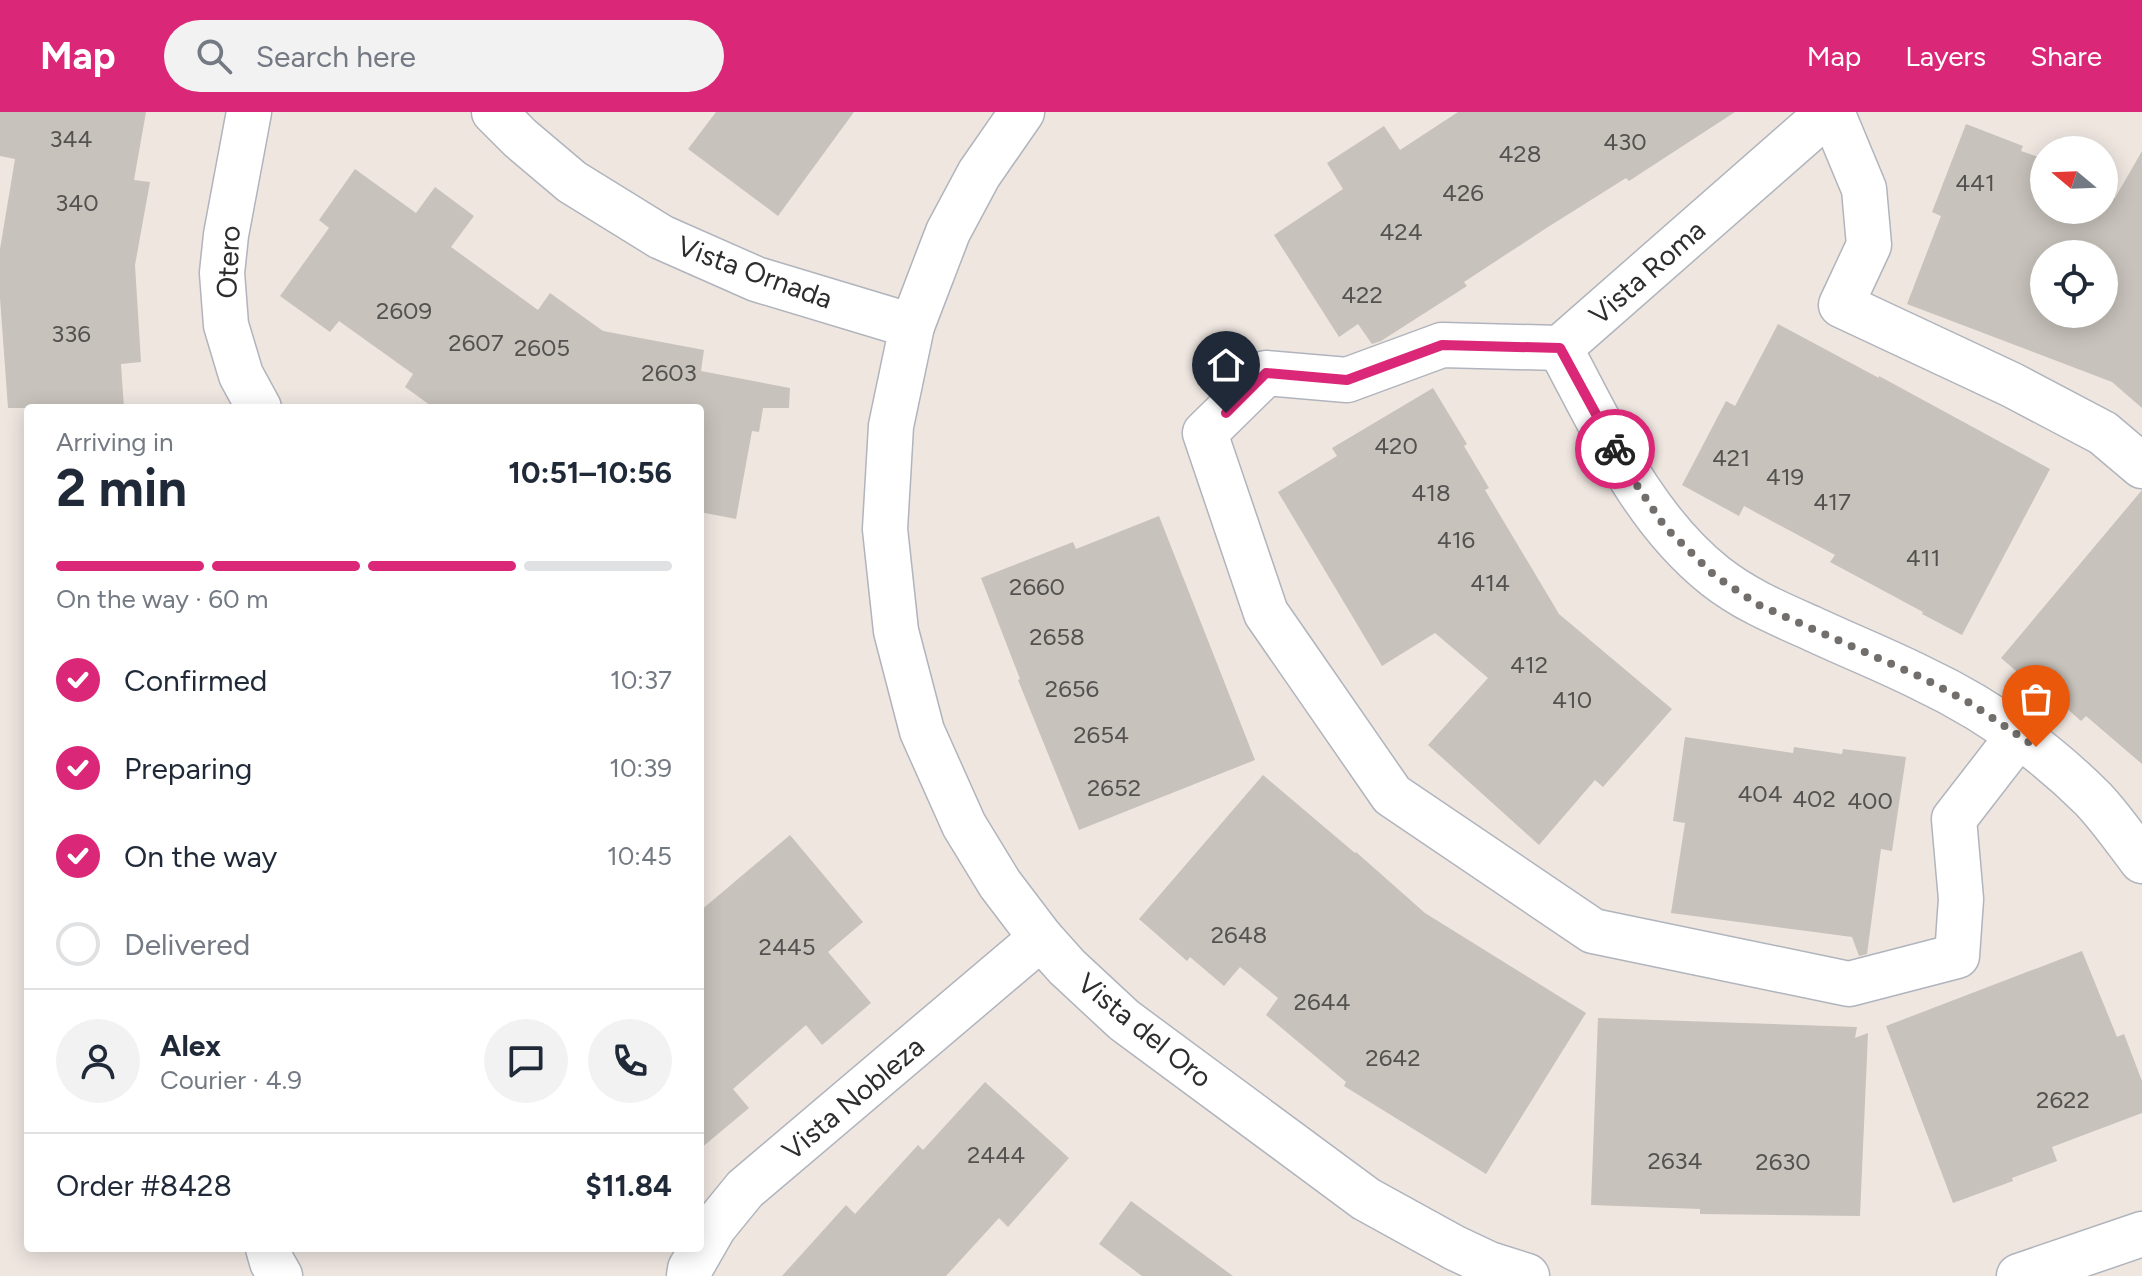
<!DOCTYPE html>
<html lang="en">
<head>
<meta charset="utf-8">
<style>
	body { margin:0; font-family:Figtree,sans-serif; background:#f2f2f3; color:#1f2937; height:100vh; display:flex; flex-direction:column; font-size:30px; white-space:nowrap }
	* { box-sizing:border-box; margin:0 }
	p { font-size:26px; color:#747a83 }
	.icon { flex:none; width:44px; height:44px; fill:none; stroke:currentColor; stroke-width:2; stroke-linecap:round; stroke-linejoin:round }
	.map { position:relative; flex:1; overflow:hidden }
	.side { position:absolute; left:24px; top:292px; width:680px; height:848px; display:flex; flex-direction:column; background:#fff; border-radius:8px; box-shadow:0 4px 20px #0003 }
	.side>* { flex:none }
	.needle { width:52px; rotate:289deg }
	.buttons { position:absolute; left:2030px; top:24px; display:grid; gap:16px }
	.buttons a { display:grid; place-items:center; width:88px; height:88px; border-radius:50%; background:#fff; box-shadow:0 4px 20px #0003; font-size:40px }
	.pin { position:absolute; display:grid; place-items:center; width:68px; height:68px; color:#fff; margin:-82px -34px; border-radius:50% 50% 50% 0; rotate:-45deg; box-shadow:0 0 8px #0007 }
	.pin .icon { rotate:45deg }
	.courier { position:absolute; display:grid; place-items:center; width:80px; height:80px; margin:-40px; border:6px solid #db2777; border-radius:50%; background:#fff; color:#222; box-shadow:0 2px 10px #0007 }
	.summary em { font-style:normal; font-weight:700 }
	.summary div { display:flex; flex-direction:column-reverse }
	.summary { display:flex; align-items:center; justify-content:space-between; height:136px; padding:0 32px }
	h1 { font-size:52px; font-weight:700; line-height:60px }
	.bar { display:grid; grid-template-columns:repeat(4,1fr); gap:12px 8px; align-content:center; height:96px; padding:0 32px }
	.bar i { height:10px; border-radius:6px; background:#e0e1e3 }
	.bar .current { background:#db2777 }
	.bar p { grid-column:span 4 }
	.line { display:flex; align-items:center; gap:20px; padding:0 32px; border-top:2px solid #e0e1e3 }
	.line div { flex:1 }
	.round { display:grid; place-items:center; flex:none; width:84px; height:84px; border-radius:42px; background:#f2f2f3 }
	ol { padding:0 32px; list-style:none }
	li { display:flex; align-items:center; gap:24px; height:88px }
	li p { margin-inline-start:auto }
	li .icon { padding:8px; border-radius:50%; background:#db2777; color:#fff; stroke-width:4 }
	li:last-child { color:#747a83 }
	li i { width:44px; height:44px; border:4px solid #e0e1e3; border-radius:50% }
	header { display:flex; align-items:center; gap:48px; box-sizing:border-box; height:112px; padding:0 40px; background:#db2777; color:#fff }
	header strong { font-size:38px }
	nav { display:flex; gap:44px; margin-inline-start:auto; font-size:28px }
	.search { width:560px; height:72px; background:#f2f2f3; display:flex; align-items:center; gap:20px; box-sizing:border-box; padding:0 28px; border-radius:44px; color:#747a83; font-size:30px }
	.map>svg:first-child { display:block }
	.building { fill:#c7c2bb; fill-rule:evenodd }
	.lines { fill:none; stroke-linecap:round; stroke-linejoin:round }
	.minor-casing { stroke:#b0b4bd; stroke-width:47 }
	.minor { stroke:#fff; stroke-width:44 }
	.done { stroke:#716e6c; stroke-width:8; stroke-dasharray:0 14.4 }
	.route { stroke:#db2777; stroke-width:10 }
	.labels { text-anchor:middle; dominant-baseline:central; stroke-width:8; stroke-linejoin:round; paint-order:stroke }
	.number-label { font-size:24px; fill:#545250 }
	.street-label { font-size:28px; fill:#2d2d2d; stroke:#fff }
</style>
</head>
<body>
<header>
<strong>Map</strong>
<div class="search"><svg class="icon" aria-label="search" viewBox="0 0 24 24"><circle cx="10" cy="10" r="6"/><path d="M15 15l6 6"/></svg>Search here</div>
<nav><a>Map</a><a>Layers</a><a>Share</a></nav>
</header>
<div class="map">
<svg width="2142" height="1164" viewBox="0 0 2142 1164">
	<rect width="100%" height="100%" fill="#efe6e0"/>
	<!-- building -->
	<g class="building">
		<path d="M0,0H146L134,68L150,70L135,153L141,250L121,252L124,296H8L0,186V137L15,47L0,44Z"/>
		<path d="M716,0H854L778,104L688,37Z"/>
		<path d="M1458,0H1735L1629,69L1626,66L1548,115L1464,170L1467,174L1381,229L1372,232L1358,212L1339,225L1274,123L1343,77L1327,51L1384,14L1400,38Z"/>
		<path d="M1966,12L2023,34L2021,39L2044,47V98H2104V82L2115,86L2142,39V296L2112,270L1907,192L1941,104L1932,100ZM2044,142H2104V202H2044Z"/>
		<path d="M355,57L416,101L435,75L474,104L451,135L538,198L550,181L603,219L704,238L701,259L790,276L789,296H763L759,320L752,319L736,407L700,400V296H434L405,275L413,262L339,209L330,220L280,184L329,116L319,108Z"/>
		<path d="M1778,212L1879,266V264L2050,357L1962,523L1922,502L1923,500L1830,450L1835,443L1744,394L1739,404L1682,373L1726,289L1735,294Z"/>
		<path d="M1433,276L1467,332L1464,334L1489,376L1485,378L1559,502L1672,597L1603,675L1595,668L1539,733L1428,633L1488,566L1435,521L1382,554L1278,380L1337,344L1332,336Z"/>
		<path d="M2142,378V652L2086,604L2081,609L2045,577L2042,581L2001,546Z"/>
		<path d="M1159,404L1255,648L1079,718L1018,568L1020,567L981,466L1073,430L1076,437Z"/>
		<path d="M1685,625L1793,641L1794,635L1842,642L1843,637L1906,645L1892,739L1881,737L1867,842L1859,844L1852,825L1671,801L1685,711L1673,709Z"/>
		<path d="M1263,663L1355,741L1356,740L1425,801L1586,901L1486,1062L1344,974L1346,970L1266,903L1278,886L1240,855L1224,874L1190,845L1187,849L1139,807Z"/>
		<path d="M790,723L863,810L828,840L871,891L822,933L806,913L733,977L749,996L700,1037V799Z"/>
		<path d="M2082,839L2117,925L2124,922L2142,969V1001L2052,1035L2057,1049L2012,1066L2013,1069L1953,1091L1886,914Z"/>
		<path d="M1598,906L1857,915L1855,926L1868,921L1860,1104L1700,1102V1097L1591,1093Z"/>
		<path d="M985,970L1069,1046L1008,1115L999,1106L946,1164H782L846,1093L855,1102L918,1033L923,1038Z"/>
		<path d="M1131,1089L1233,1164H1142L1099,1132Z"/>
	</g>
	<g class="lines">
		<!-- minor casing -->
		<g class="minor-casing">
			<g id="minor">
				<path d="M249,0L226,123L222,161L226,213L241,263L259,296"/>
				<path d="M494,0L520,26L572,70L661,125L756,167L912,214"/>
				<path d="M1022,0L979,62L948,120L912,214L891,314L885,417L896,519L922,619L964,713L1000,772L1041,826L1067,855L1124,908L1366,1087L1455,1136L1489,1152L1527,1164"/>
				<path d="M1829,0L1560,236C1603,316 1642,406 1715,464C1744,487 1777,501 1811,516C1847,533 1885,548 1921,566C1985,596 2043,637 2093,687C2111,706 2126,728 2142,749"/>
				<path d="M1832,0L1864,77L1869,133L1841,193L2012,273L2103,321L2142,354"/>
				<path d="M1560,236L1442,233L1347,268L1266,261L1205,321L1266,501L1392,683L1593,819L1849,872L1957,844L1961,787L1954,707L2019,623"/>
				<path d="M268,1136L272,1150L280,1164"/>
				<path d="M689,1164L690,1157L714,1115L745,1077L1041,826"/>
				<path d="M2019,1164L2142,1122"/>
			</g>
		</g>
		<!-- minor -->
		<use href="#minor" class="minor"/>
	</g>
	<g class="lines">
		<!-- done -->
		<path class="done" d="M1615,337L1626,357L1665,415L1715,464L1759,493L1923,566L1970,591L2036,635"/>
		<!-- route -->
		<path class="route" d="M1226,301L1266,261L1347,268L1442,233L1560,236L1615,337"/>
	</g>
	<g class="labels">
		<!-- number labels -->
		<g class="number-label">
			<text x="71" y="26">344</text>
			<text x="1625" y="29">430</text>
			<text x="1520" y="41">428</text>
			<text x="1975" y="70">441</text>
			<text x="1463" y="80">426</text>
			<text x="77" y="90">340</text>
			<text x="1401" y="119">424</text>
			<text x="1362" y="182">422</text>
			<text x="404" y="198">2609</text>
			<text x="71" y="221">336</text>
			<text x="476" y="230">2607</text>
			<text x="542" y="235">2605</text>
			<text x="669" y="260">2603</text>
			<text x="1396" y="333">420</text>
			<text x="1731" y="345">421</text>
			<text x="1785" y="364">419</text>
			<text x="1431" y="380">418</text>
			<text x="1832" y="389">417</text>
			<text x="1456" y="427">416</text>
			<text x="1923" y="445">411</text>
			<text x="1490" y="470">414</text>
			<text x="1037" y="474">2660</text>
			<text x="1057" y="524">2658</text>
			<text x="1529" y="552">412</text>
			<text x="1072" y="576">2656</text>
			<text x="1572" y="587">410</text>
			<text x="1101" y="622">2654</text>
			<text x="1114" y="675">2652</text>
			<text x="1760" y="681">404</text>
			<text x="1814" y="686">402</text>
			<text x="1870" y="688">400</text>
			<text x="1239" y="822">2648</text>
			<text x="787" y="834">2445</text>
			<text x="1322" y="889">2644</text>
			<text x="1393" y="945">2642</text>
			<text x="2063" y="987">2622</text>
			<text x="996" y="1042">2444</text>
			<text x="1675" y="1048">2634</text>
			<text x="1783" y="1049">2630</text>
		</g>
		<!-- street labels -->
		<g class="street-label">
			<text transform="translate(228 150) rotate(-87)">Otero</text>
			<text transform="translate(755 160) rotate(20)">Vista Ornada</text>
			<text transform="translate(1647 160) rotate(-41)">Vista Roma</text>
			<text transform="translate(1145 918) rotate(39)">Vista del Oro</text>
			<text transform="translate(853 986) rotate(-40)">Vista Nobleza</text>
		</g>
	</g>
</svg>
<div class="buttons">
<a><svg class="needle" viewBox="-14 -14 28 28"><path d="M0-13l5 13h-10z" fill="#e53935"/><path d="M0 13l5-13h-10z" fill="#747a83"/></svg></a>
<a><svg class="icon" aria-label="locate" viewBox="0 0 24 24"><circle cx="12" cy="12" r="6"/><path d="M12 2v4M12 18v4M2 12h4M18 12h4"/></svg></a>
</div>
<div class="pin" style="left:2036px;top:635px;background:#ea580c"><svg class="icon" aria-label="bag" viewBox="0 0 24 24"><path d="M5 8h14l-1 12H6zM9 8a3 3 0 0 1 6 0"/></svg></div>
<div class="pin" style="left:1226px;top:301px;background:#1f2937"><svg class="icon" aria-label="home" viewBox="0 0 24 24"><path d="M3 11l9-7 9 7M6 9v11h12V9"/></svg></div>
<div class="courier" style="left:1615px;top:337px"><svg class="icon" aria-label="bike" viewBox="0 0 24 24"><circle cx="6" cy="16" r="4"/><circle cx="18" cy="16" r="4"/><path d="M6 16l4-8h5l3 8M10 8l3 8H6M13 5h3"/></svg></div>
<section class="side">
<div class="summary"><div><h1>2 min</h1><p>Arriving in</p></div><em>10:51–10:56</em></div>
<div class="bar"><i class="current"></i><i class="current"></i><i class="current"></i><i></i><p>On the way · 60 m</p></div>
<ol>
<li><svg class="icon" aria-label="check" viewBox="0 0 24 24"><path d="M5 12l5 5 9-10"/></svg>Confirmed<p>10:37</p></li>
<li><svg class="icon" aria-label="check" viewBox="0 0 24 24"><path d="M5 12l5 5 9-10"/></svg>Preparing<p>10:39</p></li>
<li><svg class="icon" aria-label="check" viewBox="0 0 24 24"><path d="M5 12l5 5 9-10"/></svg>On the way<p>10:45</p></li>
<li><i></i>Delivered</li>
</ol>
<div class="line" style="height:144px"><a class="round"><svg class="icon" aria-label="person" viewBox="0 0 24 24"><circle cx="12" cy="8" r="4"/><path d="M4 21q1-7 8-7t8 7"/></svg></a><div><b>Alex</b><p>Courier · 4.9</p></div><a class="round"><svg class="icon" aria-label="chat" viewBox="0 0 24 24"><path d="M4 5h16v11H9l-5 4z"/></svg></a><a class="round"><svg class="icon" aria-label="phone" viewBox="0 0 24 24"><path d="M5 4h4l2 5-3 2q2 4 5 5l2-3 5 2v4C11 20 4 13 5 4z"/></svg></a></div>
<div class="line" style="height:104px"><div>Order #8428</div><b>$11.84</b></div>
</section>
</div>
</body>
</html>
